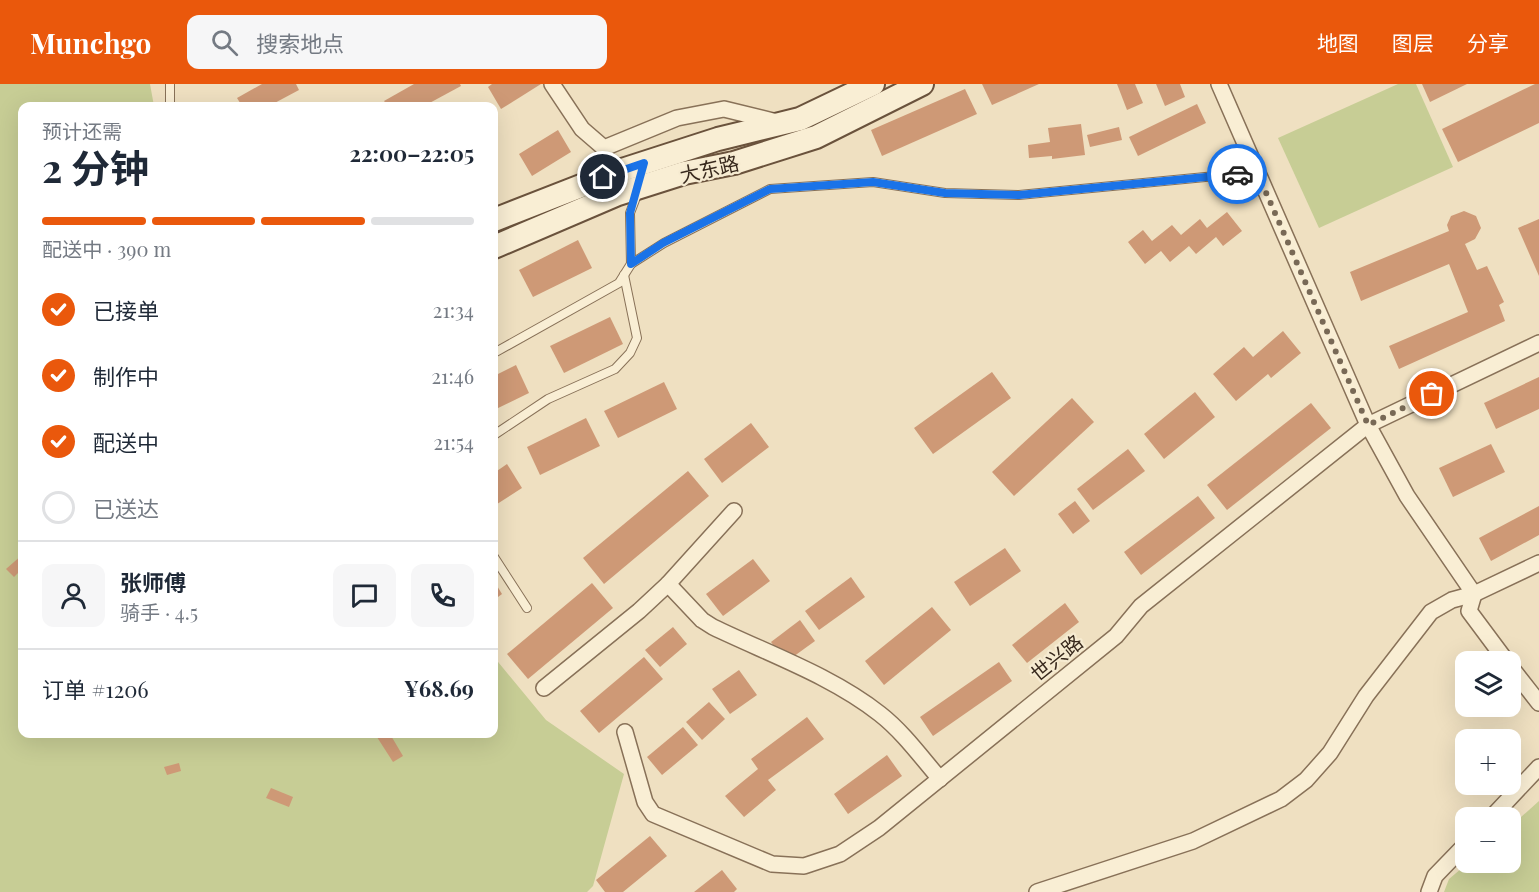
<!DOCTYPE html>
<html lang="zh">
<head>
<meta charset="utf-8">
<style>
	body { margin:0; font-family:"Playfair Display","Noto Sans SC",serif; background:#f6f6f7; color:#1f2937; height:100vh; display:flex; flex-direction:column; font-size:22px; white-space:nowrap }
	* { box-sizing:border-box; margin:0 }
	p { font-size:20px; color:#747a83 }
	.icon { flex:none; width:33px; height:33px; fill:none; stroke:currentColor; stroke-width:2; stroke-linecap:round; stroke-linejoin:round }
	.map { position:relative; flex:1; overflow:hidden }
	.side { position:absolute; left:18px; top:18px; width:480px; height:636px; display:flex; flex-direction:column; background:#fff; border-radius:12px; box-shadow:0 6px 24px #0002 }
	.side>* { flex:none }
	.tools { position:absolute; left:1455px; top:567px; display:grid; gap:12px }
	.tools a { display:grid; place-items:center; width:66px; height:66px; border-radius:12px; background:#fff; box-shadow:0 6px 24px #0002; font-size:30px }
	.pin { position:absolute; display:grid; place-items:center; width:51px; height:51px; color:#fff; margin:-26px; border:3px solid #fff; border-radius:50%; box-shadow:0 2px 6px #0007 }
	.courier { position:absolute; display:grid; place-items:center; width:60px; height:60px; margin:-30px; border:4px solid #1a73e8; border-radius:50%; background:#fff; color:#222; box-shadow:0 2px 8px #0007 }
	.headline em { font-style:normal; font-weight:700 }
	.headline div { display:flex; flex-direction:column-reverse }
	.headline { display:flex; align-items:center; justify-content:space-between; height:102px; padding:0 24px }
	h1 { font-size:39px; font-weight:700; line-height:45px }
	.bar { display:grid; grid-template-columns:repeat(4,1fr); gap:9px 6px; align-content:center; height:72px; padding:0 24px }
	.bar i { height:8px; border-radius:4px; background:#e0e1e3 }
	.bar .selected { background:#ea580c }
	.bar p { grid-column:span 4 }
	.line { display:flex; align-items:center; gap:15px; padding:0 24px; border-top:2px solid #e0e1e3 }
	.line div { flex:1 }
	.round { display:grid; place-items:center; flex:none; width:63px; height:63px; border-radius:12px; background:#f6f6f7 }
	ol { padding:0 24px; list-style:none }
	li { display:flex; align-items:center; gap:18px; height:66px }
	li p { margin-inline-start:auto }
	li .icon { padding:6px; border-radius:50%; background:#ea580c; color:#fff; stroke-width:4 }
	li:last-child { color:#747a83 }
	li i { width:33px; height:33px; border:3px solid #e0e1e3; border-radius:50% }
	header { display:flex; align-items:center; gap:36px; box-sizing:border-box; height:84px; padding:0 30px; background:#ea580c; color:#fff }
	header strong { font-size:28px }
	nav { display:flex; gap:33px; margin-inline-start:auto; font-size:21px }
	.search { width:420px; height:54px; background:#f6f6f7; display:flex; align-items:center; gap:15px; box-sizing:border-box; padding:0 21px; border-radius:12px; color:#747a83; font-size:22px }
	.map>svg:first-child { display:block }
	.green { fill:#c7cd95 }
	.building { fill:#ce9976 }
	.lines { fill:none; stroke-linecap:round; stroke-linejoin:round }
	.lane-casing { stroke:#887158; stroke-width:10 }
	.street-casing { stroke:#887158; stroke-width:18 }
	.secondary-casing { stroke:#6a523c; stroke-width:26 }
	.lane { stroke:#f9eed4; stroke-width:8 }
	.street { stroke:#f9eed4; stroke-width:15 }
	.secondary { stroke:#f9eed4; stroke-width:22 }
	.done { stroke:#786956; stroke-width:6; stroke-dasharray:0 10.8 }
	.route { stroke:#1a73e8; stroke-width:8 }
	.labels { text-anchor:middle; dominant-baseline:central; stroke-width:4.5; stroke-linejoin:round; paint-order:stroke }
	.street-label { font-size:20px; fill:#38291d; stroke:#f6ebd1 }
</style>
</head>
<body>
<header>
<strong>Munchgo</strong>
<div class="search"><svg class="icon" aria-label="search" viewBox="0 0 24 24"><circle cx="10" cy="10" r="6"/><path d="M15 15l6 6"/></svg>搜索地点</div>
<nav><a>地图</a><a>图层</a><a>分享</a></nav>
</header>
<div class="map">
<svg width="1539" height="808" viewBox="0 0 1539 808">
	<rect width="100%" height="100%" fill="#efe0c1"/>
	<!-- green -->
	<g class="green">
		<path d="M0,0H150L154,22H22V650H494V573L546,636L624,690L593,802L587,808H0Z"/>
		<path d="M1398,0H1416L1453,83L1319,144L1278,54Z"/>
		<path d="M1539,717V808H1444L1449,795L1468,779L1510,778L1511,742Z"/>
	</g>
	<!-- building -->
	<g class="building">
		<path d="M262,0H296L299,6L269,22H242L237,14Z"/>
		<path d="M414,0H460L461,2L424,22H388L384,17Z"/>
		<path d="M492,0H541L501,25L488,3Z"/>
		<path d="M982,0H1039L992,21Z"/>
		<path d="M1117,0H1135L1143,19L1127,26Z"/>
		<path d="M1156,0H1180L1185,13L1165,22Z"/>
		<path d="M1422,0H1467L1430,18Z"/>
		<path d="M1535,0H1539V39L1458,78L1442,45Z"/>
		<path d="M965,5L977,30L882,72L871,46Z"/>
		<path d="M1197,20L1206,39L1138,72L1129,53Z"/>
		<path d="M1081,40L1085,71L1052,75V72L1029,74L1028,61L1050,58L1048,44Z"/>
		<path d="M1119,43L1122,56L1090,63L1087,51Z"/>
		<path d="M558,46L571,68L532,92L519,70Z"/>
		<path d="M1464,127L1476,132L1481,144L1475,155L1465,160L1477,186L1487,182L1504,218L1499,221L1505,237L1399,285L1389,262L1468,228L1449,180L1361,217L1350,188L1449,147L1447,141L1451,132Z"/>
		<path d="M1227,128L1242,147L1223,162L1216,153L1196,170L1189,162L1170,178L1161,167L1145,180L1128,158L1143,146L1152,157L1172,141L1181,151L1200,135L1207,144Z"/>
		<path d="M1539,135V192L1518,144Z"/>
		<path d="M578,156L592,184L533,213L519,186Z"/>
		<path d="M610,233L623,260L564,289L550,262Z"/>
		<path d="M1283,247L1301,269L1271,294L1268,290L1236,317L1213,290L1244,263L1253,273Z"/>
		<path d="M516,281L529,309L494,326V292Z"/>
		<path d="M992,288L1011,314L933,370L914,344Z"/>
		<path d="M1539,293V325L1496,345L1484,319Z"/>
		<path d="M664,298L677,325L618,354L604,327Z"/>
		<path d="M1195,308L1215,333L1164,375L1144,350Z"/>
		<path d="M1072,314L1094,338L1014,412L992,388Z"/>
		<path d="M1311,319L1331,344L1227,426L1207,401Z"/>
		<path d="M586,334L600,362L540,391L527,363Z"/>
		<path d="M751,339L769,363L722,399L704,375Z"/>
		<path d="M1491,360L1505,388L1453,413L1439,384Z"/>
		<path d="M1128,365L1145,387L1093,426L1077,405Z"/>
		<path d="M507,380L522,404L494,422V389Z"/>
		<path d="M688,387L709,412L604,500L583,474Z"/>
		<path d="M1198,412L1215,434L1141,491L1124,468Z"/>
		<path d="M1075,417L1090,437L1073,450L1058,430Z"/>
		<path d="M1539,422V451L1491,477L1479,454Z"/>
		<path d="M1005,464L1021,487L970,522L954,498Z"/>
		<path d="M22,471V485L14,493L6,485Z"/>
		<path d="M753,475L770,497L723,532L706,510Z"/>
		<path d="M851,493L865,513L819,546L805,527Z"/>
		<path d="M494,497L502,510L494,516Z"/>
		<path d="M592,499L613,524L528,595L507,570Z"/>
		<path d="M1065,519L1079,538L1027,579L1012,561Z"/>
		<path d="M932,523L951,546L884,601L865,577Z"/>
		<path d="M800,536L815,557L786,578L771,558Z"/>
		<path d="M673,543L687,560L660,583L645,566Z"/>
		<path d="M644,573L663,595L599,649L580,627Z"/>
		<path d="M999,578L1012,597L933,652L920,633Z"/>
		<path d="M739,586L757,611L730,630L712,605Z"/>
		<path d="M709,618L725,635L702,656L686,638Z"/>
		<path d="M807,633L824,655L768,696L776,706L744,733L725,712L758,685L751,675Z"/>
		<path d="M683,643L698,661L662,691L647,673Z"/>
		<path d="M375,650H390L403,672L393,678Z"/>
		<path d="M887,671L902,692L848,730L834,710Z"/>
		<path d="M179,679L181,687L167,691L164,683Z"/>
		<path d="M271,704L293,713L289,723L266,714Z"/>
		<path d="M650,752L667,772L623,808H605L596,796Z"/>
		<path d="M722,786L737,805L734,808H694Z"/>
	</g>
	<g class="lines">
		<!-- lane casing -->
		<g class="lane-casing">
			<g id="lane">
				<path d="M170,0V22"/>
				<path d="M631,180L630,129L638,108"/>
				<path d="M494,269L619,199L631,180L664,159L770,105L873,98L945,109L1019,111L1257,88"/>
				<path d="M494,351L548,315L615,285L630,269L637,254L624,191"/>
				<path d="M494,473L527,524"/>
			</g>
		</g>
		<!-- street casing -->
		<g class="street-casing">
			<g id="street">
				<path d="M552,0L582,45L604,64L677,34L724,25L777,38"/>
				<path d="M1219,0L1368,341L1407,412L1474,510L1469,527L1507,578"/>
				<path d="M668,500L702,536L713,543C769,570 832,592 880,630C903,648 921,673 940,695"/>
				<path d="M1510,582L1539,619"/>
				<path d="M544,604L639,527L668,500L734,427"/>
				<path d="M625,648L645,718L653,730L772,780L804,782L840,770L879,744L1116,552L1141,522L1368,341L1539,259"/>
				<path d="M1491,734L1539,683"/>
				<path d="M1037,808L1193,757L1281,715L1306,696L1330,669L1366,612L1431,528L1452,516L1474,510L1539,479"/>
				<path d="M1429,808L1435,792L1466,760"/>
			</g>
		</g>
		<!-- secondary casing -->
		<g class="secondary-casing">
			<g id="secondary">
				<path d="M494,136L622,86L718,55L800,35L873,0"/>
				<path d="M494,163L618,110L684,89L734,79L816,53L922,0"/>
			</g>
		</g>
		<!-- lane -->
		<use href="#lane" class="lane"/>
		<!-- street -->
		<use href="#street" class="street"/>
		<!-- secondary -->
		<use href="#secondary" class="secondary"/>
	</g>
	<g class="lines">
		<!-- done -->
		<path class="done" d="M1237,90L1257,88L1368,341L1432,310"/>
		<!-- route -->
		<path class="route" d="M603,93L644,79L630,129L631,180L663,159L770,105L873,98L945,109L1019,111L1237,90"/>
	</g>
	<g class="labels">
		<!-- street labels -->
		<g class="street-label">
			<text transform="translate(709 84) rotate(-13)">大东路</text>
			<text transform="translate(1056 573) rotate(-39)">世兴路</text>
		</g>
	</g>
</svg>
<div class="tools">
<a><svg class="icon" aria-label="layers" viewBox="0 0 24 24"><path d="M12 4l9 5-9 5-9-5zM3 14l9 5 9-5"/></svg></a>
<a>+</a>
<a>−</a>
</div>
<div class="pin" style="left:1432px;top:310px;background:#ea580c"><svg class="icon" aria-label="bag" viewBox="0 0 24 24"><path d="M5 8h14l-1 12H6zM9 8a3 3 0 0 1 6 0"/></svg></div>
<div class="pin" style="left:603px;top:93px;background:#1f2937"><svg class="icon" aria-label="home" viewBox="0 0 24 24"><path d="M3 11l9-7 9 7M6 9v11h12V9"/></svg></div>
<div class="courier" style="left:1237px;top:90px"><svg class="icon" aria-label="car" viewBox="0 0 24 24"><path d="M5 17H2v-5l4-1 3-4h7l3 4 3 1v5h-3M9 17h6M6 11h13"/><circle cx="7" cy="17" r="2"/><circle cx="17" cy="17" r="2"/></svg></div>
<section class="side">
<div class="headline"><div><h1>2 分钟</h1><p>预计还需</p></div><em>22:00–22:05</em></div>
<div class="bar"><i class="selected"></i><i class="selected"></i><i class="selected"></i><i></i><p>配送中 · 390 m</p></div>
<ol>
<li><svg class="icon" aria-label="check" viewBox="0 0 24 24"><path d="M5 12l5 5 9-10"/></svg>已接单<p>21:34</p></li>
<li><svg class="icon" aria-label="check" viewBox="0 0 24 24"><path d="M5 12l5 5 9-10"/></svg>制作中<p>21:46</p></li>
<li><svg class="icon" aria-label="check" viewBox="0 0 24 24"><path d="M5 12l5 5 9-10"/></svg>配送中<p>21:54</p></li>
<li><i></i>已送达</li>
</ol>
<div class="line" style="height:108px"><a class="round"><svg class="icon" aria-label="person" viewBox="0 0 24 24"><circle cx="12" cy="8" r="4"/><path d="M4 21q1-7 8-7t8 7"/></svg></a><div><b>张师傅</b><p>骑手 · 4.5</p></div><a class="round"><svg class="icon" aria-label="chat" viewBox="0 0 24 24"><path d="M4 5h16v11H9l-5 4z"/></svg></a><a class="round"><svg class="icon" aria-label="phone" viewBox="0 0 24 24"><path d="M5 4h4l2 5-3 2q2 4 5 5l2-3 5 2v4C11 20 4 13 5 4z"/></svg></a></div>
<div class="line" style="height:78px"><div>订单 #1206</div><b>¥68.69</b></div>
</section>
</div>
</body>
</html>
